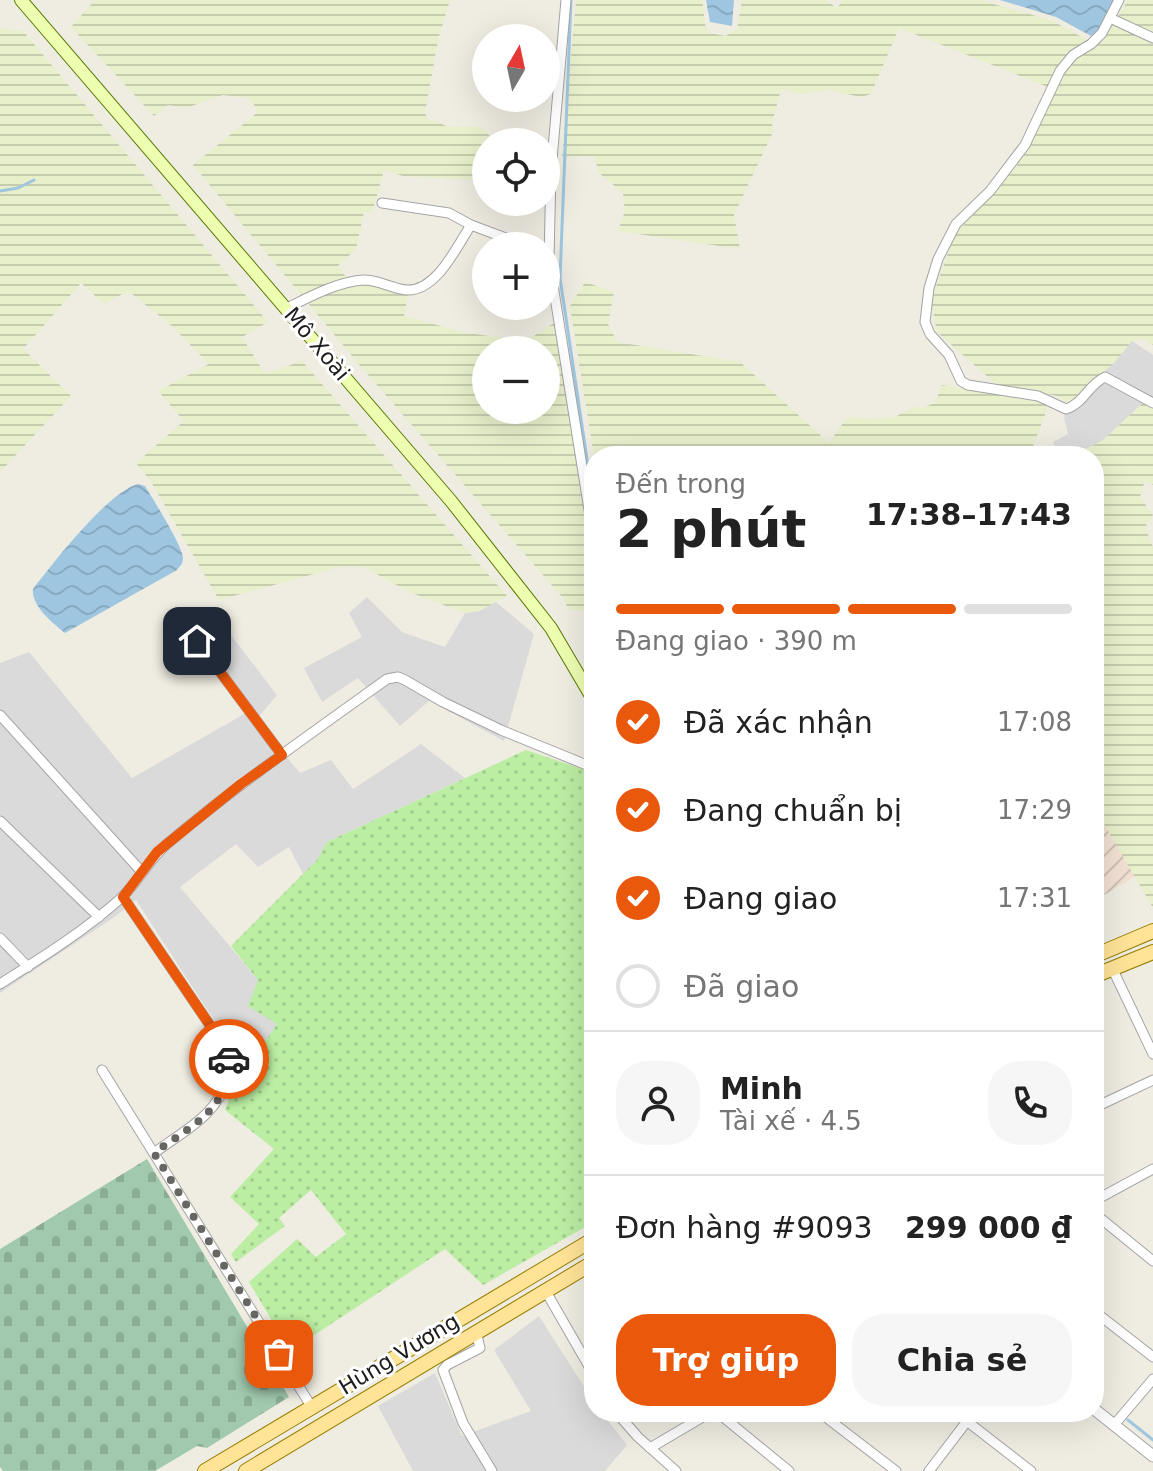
<!DOCTYPE html>
<html lang="vi">
<head>
<meta charset="utf-8">
<style>
	body { margin:0; font-family:"DejaVu Sans",sans-serif; background:#f6f6f6; color:#222; height:100vh; display:flex; flex-direction:column; font-size:30px; white-space:nowrap }
	* { box-sizing:border-box; margin:0 }
	p { font-size:26px; color:#767676 }
	.icon { flex:none; width:44px; height:44px; fill:none; stroke:currentColor; stroke-width:2; stroke-linecap:round; stroke-linejoin:round }
	.map { position:relative; flex:1; overflow:hidden }
	.details { position:absolute; left:584px; top:446px; width:520px; height:976px; display:flex; flex-direction:column; background:#fff; border-radius:32px; box-shadow:0 8px 32px #0002 }
	.details>* { flex:none }
	.needle { width:52px; rotate:9deg }
	.buttons { position:absolute; left:472px; top:24px; display:grid; gap:16px }
	.buttons a { display:grid; place-items:center; width:88px; height:88px; border-radius:50%; background:#fff; box-shadow:0 8px 32px #0002; font-size:40px }
	.pin { position:absolute; display:grid; place-items:center; width:68px; height:68px; color:#fff; margin:-34px; border-radius:16px; box-shadow:0 4px 12px #0006 }
	.courier { position:absolute; display:grid; place-items:center; width:80px; height:80px; margin:-40px; border:6px solid #ea580c; border-radius:50%; background:#fff; color:#222; box-shadow:0 2px 10px #0007 }
	.headline em { font-style:normal; font-weight:700 }
	.headline div { display:flex; flex-direction:column-reverse }
	.headline { display:flex; align-items:center; justify-content:space-between; height:136px; padding:0 32px }
	h1 { font-size:52px; font-weight:700; line-height:60px }
	.bar { display:grid; grid-template-columns:repeat(4,1fr); gap:12px 8px; align-content:center; height:96px; padding:0 32px }
	.bar i { height:10px; border-radius:6px; background:#e0e0e0 }
	.bar .current { background:#ea580c }
	.bar p { grid-column:span 4 }
	.line { display:flex; align-items:center; gap:20px; padding:0 32px; border-top:2px solid #e0e0e0 }
	.line div { flex:1 }
	.round { display:grid; place-items:center; flex:none; width:84px; height:84px; border-radius:32px; background:#f6f6f6 }
	ol { padding:0 32px; list-style:none }
	li { display:flex; align-items:center; gap:24px; height:88px }
	li p { margin-inline-start:auto }
	li .icon { padding:8px; border-radius:50%; background:#ea580c; color:#fff; stroke-width:4 }
	li:last-child { color:#767676 }
	li i { width:44px; height:44px; border:4px solid #e0e0e0; border-radius:50% }
	.button { display:flex; gap:16px; margin-top:auto; padding:16px 32px }
	.button a { flex:1; height:92px; border-radius:32px; background:#ea580c; color:#fff; font-size:32px; font-weight:700; line-height:92px; text-align:center }
	.button a+a { background:#f6f6f6; color:#222 }
	.map>svg:first-child { display:block }
	.residential { fill:#dbdada }
	.military { fill:url(#military-furrows) }
	.farmland { fill:url(#farmland-rules); fill-rule:evenodd }
	.grass { fill:url(#grass-dots) }
	.cemetery { fill:url(#cemetery-stones) }
	.water { fill:url(#water-waves) }
	.lines { fill:none; stroke-linecap:round; stroke-linejoin:round }
	.stream { stroke:#9fc6e0; stroke-width:3 }
	.minor-casing { stroke:#a4a4a4; stroke-width:11 }
	.tertiary-casing { stroke:#a4a4a4; stroke-width:13 }
	.secondary-casing { stroke:#577800; stroke-width:14 }
	.primary-casing { stroke:#967d00; stroke-width:16 }
	.minor { stroke:#fff; stroke-width:9 }
	.tertiary { stroke:#fff; stroke-width:11 }
	.secondary { stroke:#edfeb1; stroke-width:12 }
	.primary { stroke:#ffe397; stroke-width:14 }
	.done { stroke:#666662; stroke-width:8; stroke-dasharray:0 14.4 }
	.route { stroke:#ea580c; stroke-width:10 }
	.labels { text-anchor:middle; dominant-baseline:central; stroke-width:6; stroke-linejoin:round; paint-order:stroke }
	.street-label { font-size:22px; fill:#1d1d1d; stroke:#fff }
</style>
</head>
<body>
<div class="map">
<svg width="1153" height="1471" viewBox="0 0 1153 1471">
	<defs>
		<pattern id="military-furrows" width="10" height="10" patternUnits="userSpaceOnUse" patternTransform="scale(2)"><rect width="10" height="10" fill="#f2e1d3"/><path d="M-1 1l2-2M0 10L10 0M9 11l2-2" fill="none" stroke="#cfc1b5"/></pattern>
		<pattern id="farmland-rules" width="6" height="5" patternUnits="userSpaceOnUse" patternTransform="scale(2)"><rect width="6" height="5" fill="#e7efcb"/><path d="M0 2.5h6" fill="none" stroke="#c6ccae"/></pattern>
		<pattern id="grass-dots" width="8" height="8" patternUnits="userSpaceOnUse" patternTransform="scale(2)"><rect width="8" height="8" fill="#bbeda3"/><path d="M2 2h.1M6 6h.1" fill="none" stroke="#a0cb8c" stroke-width="1.8" stroke-linecap="round"/></pattern>
		<pattern id="cemetery-stones" width="16" height="16" patternUnits="userSpaceOnUse" patternTransform="scale(2)"><rect width="16" height="16" fill="#a1c9ae"/><path d="M2 7V4a2 2 0 0 1 4 0v3zM10 15v-3a2 2 0 0 1 4 0v3z" fill="#8aac95"/></pattern>
		<pattern id="water-waves" width="16" height="10" patternUnits="userSpaceOnUse" patternTransform="scale(2)"><rect width="16" height="10" fill="#9fc6e0"/><path d="M0 5q4-4 8 0t8 0" fill="none" stroke="#88aac0"/></pattern>
	</defs>
	<rect width="100%" height="100%" fill="#efede2"/>
	<!-- residential -->
	<g class="residential">
		<path d="M1132,341L1153,355V408L1144,402L1102,441L1071,456H1059L1053,442L1068,434L1064,418L1069,404L1113,363Z"/>
		<path d="M367,597L402,632L445,647L465,613L479,611L496,602L534,634L504,741L429,701L400,726L358,678L322,702L304,668L362,637L349,613Z"/>
		<path d="M214,613L277,695L256,720L300,773L331,760L353,789L421,744L465,778L327,842L317,860L303,874L289,847L258,867L236,844L180,887L258,980L277,1024L262,1046L250,1053L244,1061L236,1054L136,900L113,918L0,993V663L29,652L132,778L253,709L189,624Z"/>
		<path d="M539,1316L594,1402V1412H601L627,1445L605,1471H413L378,1406L435,1373L462,1436L531,1411L494,1350Z"/>
	</g>
	<!-- military -->
	<path class="military" d="M1094,806L1135,877L1094,901Z"/>
	<!-- farmland -->
	<g class="farmland">
		<path d="M95,0H450L438,40L425,113L428,119L449,127H481L493,139V142H486L484,181L403,176L384,170L372,213L364,212L356,249L338,266L353,287L368,285L408,295L404,316L467,333L520,340L529,339L554,323L594,562V611L569,610L563,598L362,368L193,165L257,113L256,107L248,98L223,95L186,108L168,105L154,116L71,27ZM486,350H546V410H486Z"/>
		<path d="M576,0H702L706,30L709,33L726,36L737,29L742,0H825L837,8L843,0H980L1053,21L1087,40L1067,57L1048,87L899,28L871,94L861,97L827,90L800,94L781,89L772,123L773,132L734,215L740,249L618,231L625,211L623,193L599,173L594,156L562,157Z"/>
		<path d="M1128,0H1153V345L1145,339L1132,341L1115,362L1075,397L1074,403L1069,404L1057,396L997,385L937,332L931,301L954,236L1016,167L1027,151L1062,77L1075,61L1103,41Z"/>
		<path d="M0,28L23,31L268,322L242,337L265,374L302,361L507,596L479,611L465,613L409,592L366,568L343,566L219,600L150,480L136,463L184,421L158,391L209,364L171,325L128,291L104,304L81,283L23,349L71,396L0,472Z"/>
		<path d="M585,282L614,292L608,324L617,342L740,362L829,443L845,420L852,417L868,419L895,417L913,407L922,408L935,403L942,385L1049,404L1033,446L1035,456H594L570,306Z"/>
		<path d="M1144,402L1153,408V485L1145,480L1140,497L1153,515L1145,527L1153,547V908L1094,807V456H1071L1102,441Z"/>
	</g>
	<!-- grass -->
	<path class="grass" d="M526,750L594,773V1222L483,1285L445,1249L290,1351L249,1282L297,1239L316,1257L346,1234L311,1190L279,1218L285,1226L236,1262L231,1254L259,1224L230,1197L274,1149L225,1110L244,1061L250,1053L262,1046L277,1024L248,1006L258,980L231,946L317,860L327,842Z"/>
	<!-- cemetery -->
	<path class="cemetery" d="M147,1159L289,1397L207,1448L197,1446L155,1471H3L0,1467V1249Z"/>
	<!-- water -->
	<g class="water">
		<path d="M706,0H734L732,26L710,22Z"/>
		<path d="M1000,0H1114L1101,29L1091,36L1056,17Z"/>
		<path d="M138,484L145,486C153,499 183,547 183,558C183,564 180,566 177,570L65,633C53,623 31,606 33,589C54,562 108,492 138,484Z"/>
	</g>
	<g class="lines">
		<!-- stream -->
		<g class="stream">
			<path d="M571,0L560,278L594,506"/>
			<path d="M0,191L18,188L34,180"/>
			<path d="M1128,1420L1153,1440"/>
		</g>
		<!-- minor casing -->
		<g class="minor-casing">
			<g id="minor">
				<path d="M566,0L551,171L549,260L594,541"/>
				<path d="M1119,0L1102,33L1091,44L1073,55L1060,71L1025,145L990,191L956,224L938,259L929,288L925,322L930,334L949,355L961,381L968,385L1038,396L1066,409C1083,404 1089,384 1105,377L1153,403"/>
				<path d="M1110,18L1153,38"/>
				<path d="M382,203L449,213L471,225L527,246"/>
				<path d="M287,308C309,297 339,281 364,280C379,280 393,289 407,290C437,291 457,246 471,225"/>
				<path d="M197,641L282,755"/>
				<path d="M0,715L141,871"/>
				<path d="M0,821L99,917"/>
				<path d="M123,897L222,1043C230,1056 230,1065 227,1079C218,1115 182,1132 154,1153"/>
				<path d="M0,938L28,967"/>
				<path d="M1112,968L1153,1054"/>
				<path d="M0,984C41,958 83,932 120,899C138,883 148,860 167,844C237,785 313,732 387,679L398,677L405,680L443,702L501,730L594,768"/>
				<path d="M102,1070L311,1406"/>
				<path d="M1100,1105L1153,1080"/>
				<path d="M1094,1201L1153,1169"/>
				<path d="M1094,1213L1153,1261"/>
				<path d="M545,1290L594,1375"/>
				<path d="M1094,1311L1153,1357"/>
				<path d="M476,1331L480,1348L447,1365L443,1370L463,1423L492,1471"/>
				<path d="M616,1412L638,1437L676,1471"/>
				<path d="M717,1412L789,1471"/>
				<path d="M819,1412L896,1471"/>
				<path d="M955,1412L1031,1471"/>
				<path d="M1114,1425L1153,1379"/>
				<path d="M650,1448L711,1412"/>
				<path d="M929,1471L974,1412"/>
			</g>
		</g>
		<!-- tertiary casing -->
		<g class="tertiary-casing">
			<path id="tertiary" d="M1094,1409L1153,1456"/>
		</g>
		<!-- secondary casing -->
		<g class="secondary-casing">
			<path id="secondary" d="M21,0L451,501L551,628L594,701"/>
		</g>
		<!-- primary casing -->
		<g class="primary-casing">
			<g id="primary">
				<path d="M1094,956L1153,931"/>
				<path d="M1094,976L1153,952"/>
				<path d="M205,1471L594,1239"/>
				<path d="M246,1471L594,1262"/>
			</g>
		</g>
		<!-- minor -->
		<use href="#minor" class="minor"/>
		<!-- tertiary -->
		<use href="#tertiary" class="tertiary"/>
		<!-- secondary -->
		<use href="#secondary" class="secondary"/>
		<!-- primary -->
		<use href="#primary" class="primary"/>
	</g>
	<g class="lines">
		<!-- done -->
		<path class="done" d="M229,1059C229,1110 191,1126 154,1153L279,1354"/>
		<!-- route -->
		<path class="route" d="M197,641L282,755L241,784L157,852L123,897L222,1043L229,1059"/>
	</g>
	<g class="labels">
		<!-- street labels -->
		<g class="street-label">
			<text transform="translate(317 344) rotate(50)">Mô Xoài</text>
			<text transform="translate(399 1354) rotate(-31)">Hùng Vương</text>
		</g>
	</g>
</svg>
<div class="buttons">
<a><svg class="needle" viewBox="-14 -14 28 28"><path d="M0-13l5 13h-10z" fill="#e53935"/><path d="M0 13l5-13h-10z" fill="#767676"/></svg></a>
<a><svg class="icon" aria-label="locate" viewBox="0 0 24 24"><circle cx="12" cy="12" r="6"/><path d="M12 2v4M12 18v4M2 12h4M18 12h4"/></svg></a>
<a>+</a>
<a>−</a>
</div>
<div class="pin" style="left:279px;top:1354px;background:#ea580c"><svg class="icon" aria-label="bag" viewBox="0 0 24 24"><path d="M5 8h14l-1 12H6zM9 8a3 3 0 0 1 6 0"/></svg></div>
<div class="pin" style="left:197px;top:641px;background:#1f2937"><svg class="icon" aria-label="home" viewBox="0 0 24 24"><path d="M3 11l9-7 9 7M6 9v11h12V9"/></svg></div>
<div class="courier" style="left:229px;top:1059px"><svg class="icon" aria-label="car" viewBox="0 0 24 24"><path d="M5 17H2v-5l4-1 3-4h7l3 4 3 1v5h-3M9 17h6M6 11h13"/><circle cx="7" cy="17" r="2"/><circle cx="17" cy="17" r="2"/></svg></div>
<section class="details">
<div class="headline"><div><h1>2 phút</h1><p>Đến trong</p></div><em>17:38–17:43</em></div>
<div class="bar"><i class="current"></i><i class="current"></i><i class="current"></i><i></i><p>Đang giao · 390 m</p></div>
<ol>
<li><svg class="icon" aria-label="check" viewBox="0 0 24 24"><path d="M5 12l5 5 9-10"/></svg>Đã xác nhận<p>17:08</p></li>
<li><svg class="icon" aria-label="check" viewBox="0 0 24 24"><path d="M5 12l5 5 9-10"/></svg>Đang chuẩn bị<p>17:29</p></li>
<li><svg class="icon" aria-label="check" viewBox="0 0 24 24"><path d="M5 12l5 5 9-10"/></svg>Đang giao<p>17:31</p></li>
<li><i></i>Đã giao</li>
</ol>
<div class="line" style="height:144px"><a class="round"><svg class="icon" aria-label="person" viewBox="0 0 24 24"><circle cx="12" cy="8" r="4"/><path d="M4 21q1-7 8-7t8 7"/></svg></a><div><b>Minh</b><p>Tài xế · 4.5</p></div><a class="round"><svg class="icon" aria-label="phone" viewBox="0 0 24 24"><path d="M5 4h4l2 5-3 2q2 4 5 5l2-3 5 2v4C11 20 4 13 5 4z"/></svg></a></div>
<div class="line" style="height:104px"><div>Đơn hàng #9093</div><b>299 000 ₫</b></div>
<div class="button"><a>Trợ giúp</a><a>Chia sẻ</a></div>
</section>
</div>
</body>
</html>
